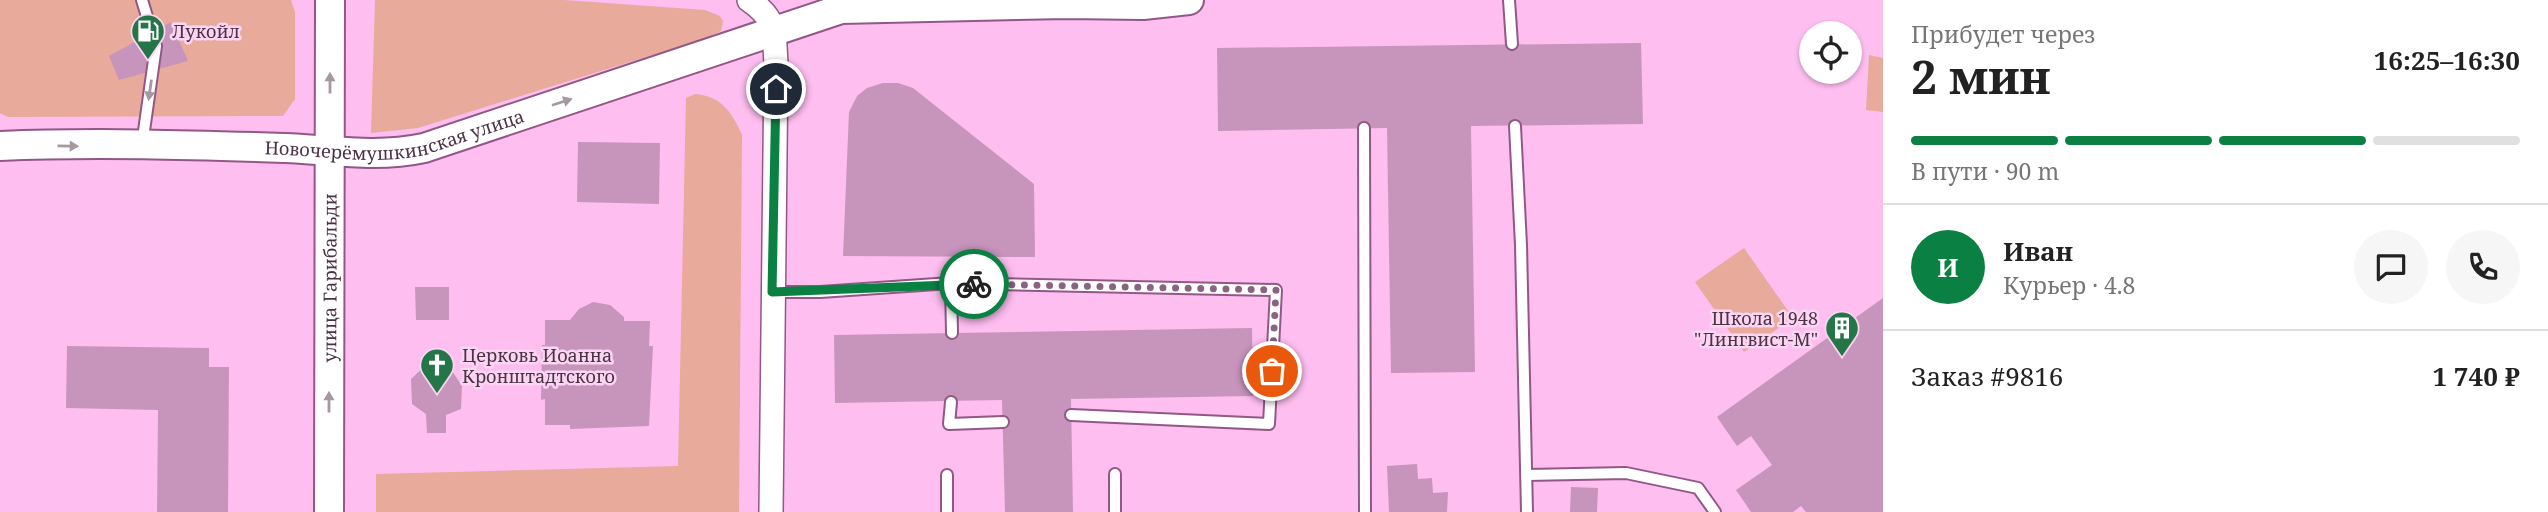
<!DOCTYPE html>
<html lang="ru">
<head>
<meta charset="utf-8">
<style>
	body { margin:0; font-family:"Noto Serif",serif; background:#f6f6f6; color:#222; height:100vh; display:flex; flex-direction:column; font-size:26px; white-space:nowrap }
	* { box-sizing:border-box; margin:0 }
	p { font-size:23px; color:#767676 }
	.icon { flex:none; width:38px; height:38px; fill:none; stroke:currentColor; stroke-width:2; stroke-linecap:round; stroke-linejoin:round }
	.map { position:relative; flex:1; overflow:hidden }
	.drawer { display:flex; flex-direction:column; background:#fff; width:665px }
	.drawer>* { flex:none }
	.tools { position:absolute; left:1799px; top:21px; display:grid; gap:14px }
	.tools a { display:grid; place-items:center; width:63px; height:63px; border-radius:50%; background:#fff; box-shadow:0 2px 5px #0004; font-size:35px }
	.pin { position:absolute; display:grid; place-items:center; width:60px; height:60px; color:#fff; margin:-30px; border:4px solid #fff; border-radius:50%; box-shadow:0 2px 7px #0007 }
	.courier { position:absolute; display:grid; place-items:center; width:70px; height:70px; margin:-35px; border:5px solid #0b8043; border-radius:50%; background:#fff; color:#222; box-shadow:0 2px 9px #0007 }
	.overview em { font-style:normal; font-weight:700 }
	.overview div { display:flex; flex-direction:column-reverse }
	.overview { display:flex; align-items:center; justify-content:space-between; height:119px; padding:0 28px }
	h1 { font-size:46px; font-weight:700; line-height:52px }
	.bar { display:grid; grid-template-columns:repeat(4,1fr); gap:10px 7px; align-content:center; height:84px; padding:0 28px }
	.bar i { height:9px; border-radius:5px; background:#e0e0e0 }
	.bar .selected { background:#0b8043 }
	.bar p { grid-column:span 4 }
	.line { display:flex; align-items:center; gap:18px; padding:0 28px; border-top:2px solid #e0e0e0 }
	.line div { flex:1 }
	.round { display:grid; place-items:center; flex:none; width:74px; height:74px; border-radius:37px; background:#f6f6f6 }
	main { display:flex; flex:1; min-height:0 }
	.map>svg:first-child { display:block }
	.green { fill:#e8aa9a }
	.building { fill:#c794bc }
	.lines { fill:none; stroke-linecap:round; stroke-linejoin:round }
	.service-casing { stroke:#915886; stroke-width:14 }
	.minor-casing { stroke:#915886; stroke-width:26 }
	.tertiary-casing { stroke:#915886; stroke-width:32 }
	.service { stroke:#fff; stroke-width:10 }
	.minor { stroke:#fff; stroke-width:23 }
	.tertiary { stroke:#fff; stroke-width:28 }
	.oneway { fill:#a698a2 }
	.done { stroke:#8a6382; stroke-width:7; stroke-dasharray:0 12.6 }
	.route { stroke:#0b8043; stroke-width:9 }
	.labels { text-anchor:middle; dominant-baseline:central; stroke-width:5; stroke-linejoin:round; paint-order:stroke }
	.poi-label { font-size:18px; fill:#4c3246; stroke:#fcd5f3; text-anchor:start }
	.street-label { font-size:18px; fill:#4c3246; stroke:#fcd5f3 }
</style>
</head>
<body>
<main>
<div class="map">
<svg width="1883" height="512" viewBox="0 0 1883 512">
	<rect width="100%" height="100%" fill="#febef0"/>
	<!-- green -->
	<g class="green">
		<path d="M0,0H291L295,12V99L283,116L8,117L0,113Z"/>
		<path d="M375,0H564L705,10L720,16L723,21L721,31L707,38L418,128L371,133Z"/>
		<path d="M1869,55L1883,58V112L1866,110Z"/>
		<path d="M695,94C721,96 732,112 742,135L739,512H376V474L678,466L686,98Z"/>
		<path d="M1744,248L1793,318L1744,352L1695,282Z"/>
	</g>
	<!-- building -->
	<g class="building">
		<path d="M171,22L188,61L119,80L109,56Z"/>
		<path d="M1641,43L1643,124L1471,126L1475,372L1391,373L1387,128L1218,131L1217,48Z"/>
		<path d="M883,83H898L913,88L1034,184L1035,257L843,256L849,112L857,96L867,88Z"/>
		<path d="M578,142L660,143L659,204L577,202Z"/>
		<path d="M415,287H449V320H416Z"/>
		<path d="M1883,298V512H1806L1801,506L1793,512H1751L1736,490L1772,465L1751,436L1737,446L1717,417Z"/>
		<path d="M593,302L610,305L624,317V321H650L649,346H653L649,426L570,429V425H545V399L541,400L542,345H545V320H570L579,309Z"/>
		<path d="M1252,328L1253,396L1071,399L1073,512H1005L1002,400L835,403L834,335Z"/>
		<path d="M67,346L209,348V367H229L228,512H157L158,410L66,408Z"/>
		<path d="M424,367L450,368L462,386L461,409L446,415V433H427L426,414L412,404L411,379Z"/>
		<path d="M1417,464L1418,479L1432,478L1433,493L1448,492L1447,512H1389L1387,466Z"/>
		<path d="M1571,487L1598,488L1597,512H1570Z"/>
	</g>
	<g class="lines">
		<!-- service casing -->
		<g class="service-casing">
			<g id="service">
				<path d="M142,0L156,46L142,145"/>
				<path d="M1509,0L1512,44"/>
				<path d="M1515,126L1521,245L1527,512"/>
				<path d="M1364,128L1365,512"/>
				<path d="M951,283L952,333"/>
				<path d="M772,292H820L951,283L1276,290L1269,424L1071,415"/>
				<path d="M951,402L949,424L1003,422"/>
				<path d="M1115,474V512"/>
				<path d="M947,475V512"/>
				<path d="M1527,475L1626,473L1698,488L1715,512"/>
			</g>
		</g>
		<!-- minor casing -->
		<g class="minor-casing">
			<path id="minor" d="M749,0C777,19 774,33 776,64L771,512"/>
		</g>
		<!-- tertiary casing -->
		<g class="tertiary-casing">
			<g id="tertiary">
				<path id="s1" d="M0,146C94,142 191,145 285,148C332,150 377,158 424,148L841,9L1066,4L1143,5L1189,0"/>
				<path id="s2" d="M329,512L330,0"/>
			</g>
		</g>
		<!-- service -->
		<use href="#service" class="service"/>
		<!-- minor -->
		<use href="#minor" class="minor"/>
		<!-- tertiary -->
		<use href="#tertiary" class="tertiary"/>
	</g>
	<!-- one-way arrows -->
	<defs><path id="oneway-solid" d="M-6-.8H1V-3.2L6.5 0L1 3.2V.8H-6Z" transform="scale(1.75)"/></defs>
	<g class="oneway">
		<use href="#oneway-solid" transform="translate(330 83) rotate(-90)"/>
		<use href="#oneway-solid" transform="translate(150 90) rotate(98)"/>
		<use href="#oneway-solid" transform="translate(562 102) rotate(-18)"/>
		<use href="#oneway-solid" transform="translate(68 146) rotate(1)"/>
		<use href="#oneway-solid" transform="translate(329 402) rotate(-90)"/>
	</g>
	<g class="lines">
		<!-- done -->
		<path class="done" d="M974,284L1276,290L1272,371"/>
		<!-- route -->
		<path class="route" d="M776,89L772,292L974,284"/>
	</g>
	<!-- icons -->
	<defs>
		<g id="fuel-pin" transform="scale(1.75)"><path d="M0 17L-7.5 6A9.5 9.5 0 1 1 7.5 6Z" fill="#247648" stroke="#fcd5f3"/><path d="M-5.5-6h7V0h2V4h1.3V-2.5L3-4.5l.8-.8L6-3V5H2.5V1h-1V6h-7ZM-4.2-4.7v3.2H.2V-4.7Z" fill="#fff"/></g>
		<g id="building-pin" transform="scale(1.75)"><path d="M0 17L-7.5 6A9.5 9.5 0 1 1 7.5 6Z" fill="#247648" stroke="#fcd5f3"/><path d="M-4-6H4V6H1V3H-1V6H-4ZM-2.5-4.3h1.7v1.8h-1.7ZM.8-4.3h1.7v1.8H.8ZM-2.5-1h1.7V.8h-1.7ZM.8-1h1.7V.8H.8Z" fill="#fff"/></g>
		<g id="church-pin" transform="scale(1.75)"><path d="M0 17L-7.5 6A9.5 9.5 0 1 1 7.5 6Z" fill="#247648" stroke="#fcd5f3"/><path d="M-1.2-6h2.4v3.5h3.3v2.4h-3.3V6h-2.4V-.1h-3.3v-2.4h3.3Z" fill="#fff"/></g>
	</defs>
	<g fill-rule="evenodd">
		<use href="#fuel-pin" x="148" y="31"/>
		<use href="#building-pin" x="1842" y="328"/>
		<use href="#church-pin" x="437" y="365"/>
	</g>
	<g class="labels">
		<!-- poi labels -->
		<g class="poi-label">
			<text x="172" y="31">Лукойл</text>
			<text x="1818" y="318" text-anchor="end">Школа 1948<tspan x="1818" dy="21">"Лингвист-М"</tspan></text>
			<text x="462" y="355">Церковь Иоанна<tspan x="462" dy="21">Кронштадтского</tspan></text>
		</g>
		<!-- street labels -->
		<g class="street-label">
			<text stroke="none"><textPath href="#s1" startOffset="397">Новочерёмушкинская улица</textPath></text>
			<text stroke="none"><textPath href="#s2" startOffset="234">улица Гарибальди</textPath></text>
		</g>
	</g>
</svg>
<div class="tools">
<a><svg class="icon" aria-label="locate" viewBox="0 0 24 24"><circle cx="12" cy="12" r="6"/><path d="M12 2v4M12 18v4M2 12h4M18 12h4"/></svg></a>
</div>
<div class="pin" style="left:1272px;top:371px;background:#ea580c"><svg class="icon" aria-label="bag" viewBox="0 0 24 24"><path d="M5 8h14l-1 12H6zM9 8a3 3 0 0 1 6 0"/></svg></div>
<div class="pin" style="left:776px;top:89px;background:#1f2937"><svg class="icon" aria-label="home" viewBox="0 0 24 24"><path d="M3 11l9-7 9 7M6 9v11h12V9"/></svg></div>
<div class="courier" style="left:974px;top:284px"><svg class="icon" aria-label="bike" viewBox="0 0 24 24"><circle cx="6" cy="16" r="4"/><circle cx="18" cy="16" r="4"/><path d="M6 16l4-8h5l3 8M10 8l3 8H6M13 5h3"/></svg></div>
</div>
<section class="drawer">
<div class="overview"><div><h1>2 мин</h1><p>Прибудет через</p></div><em>16:25–16:30</em></div>
<div class="bar"><i class="selected"></i><i class="selected"></i><i class="selected"></i><i></i><p>В пути · 90 m</p></div>
<div class="line" style="height:126px"><b class="round" style="background:#0b8043;color:#fff">И</b><div><b>Иван</b><p>Курьер · 4.8</p></div><a class="round"><svg class="icon" aria-label="chat" viewBox="0 0 24 24"><path d="M4 5h16v11H9l-5 4z"/></svg></a><a class="round"><svg class="icon" aria-label="phone" viewBox="0 0 24 24"><path d="M5 4h4l2 5-3 2q2 4 5 5l2-3 5 2v4C11 20 4 13 5 4z"/></svg></a></div>
<div class="line" style="height:91px"><div>Заказ #9816</div><b>1 740 ₽</b></div>
</section>
</main>
</body>
</html>
